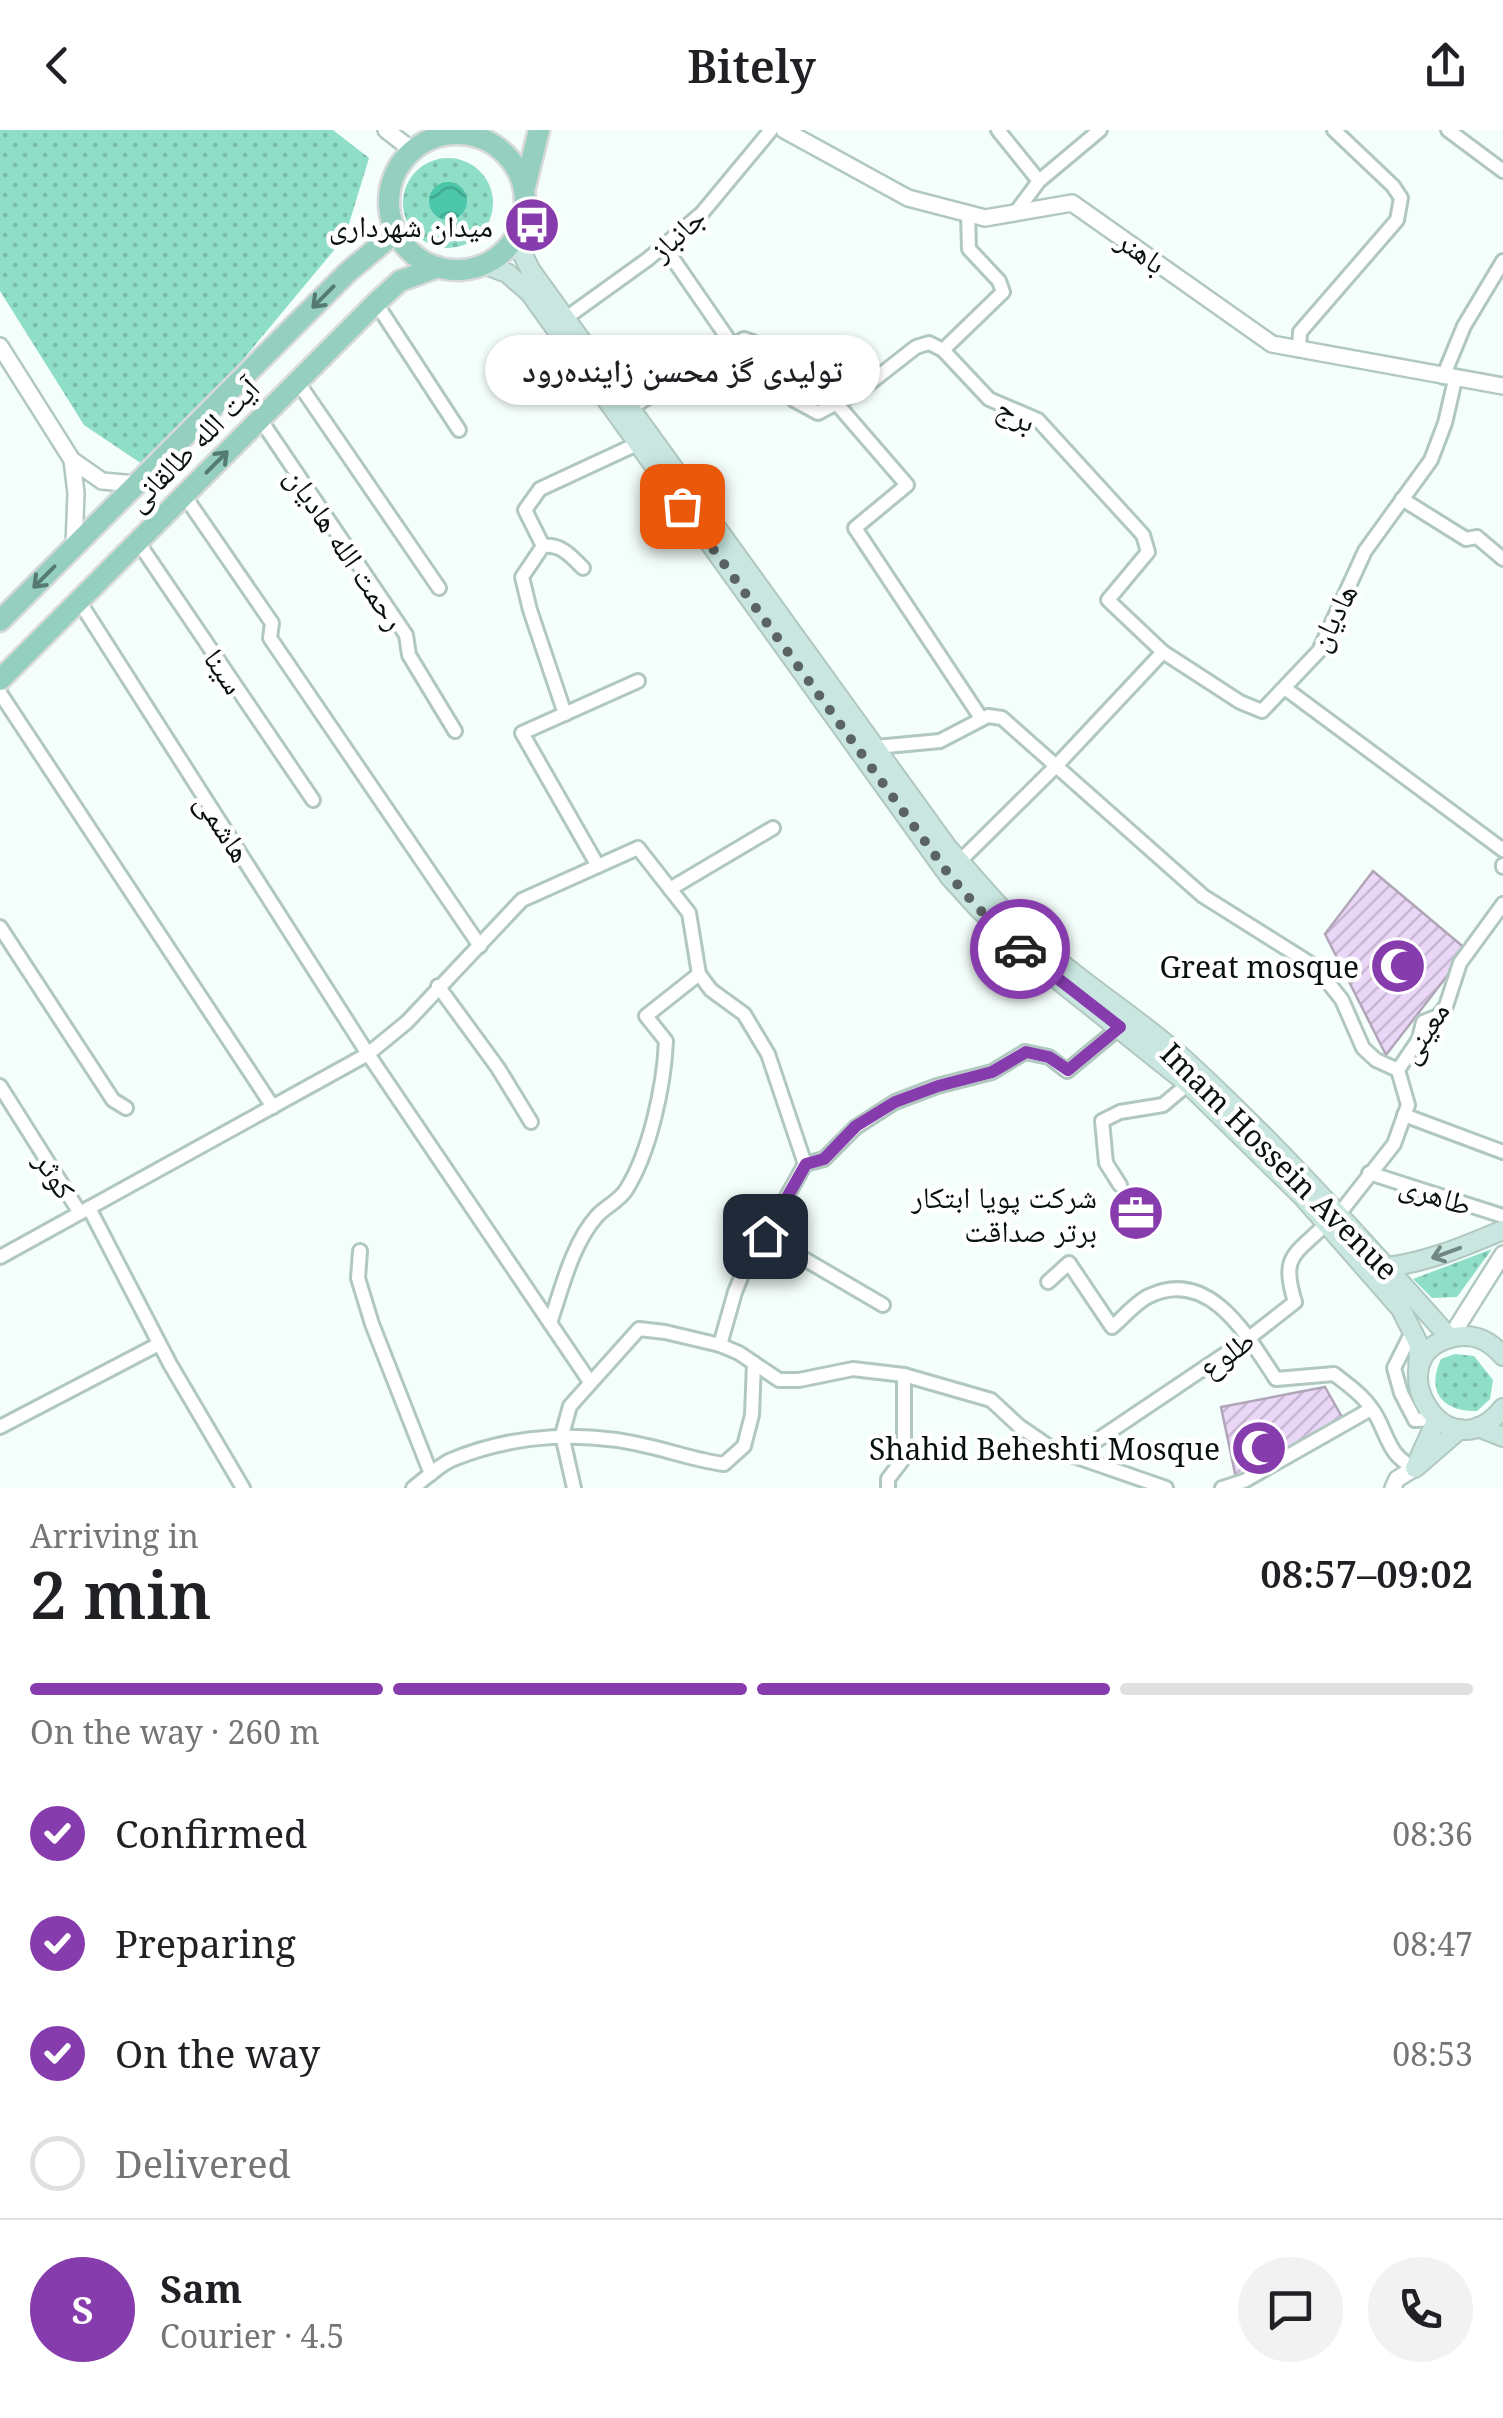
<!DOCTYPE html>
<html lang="en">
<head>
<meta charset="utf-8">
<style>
	body { margin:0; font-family:"Noto Serif","Noto Naskh Arabic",serif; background:#f2f2f2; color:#202124; height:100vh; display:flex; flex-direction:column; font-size:38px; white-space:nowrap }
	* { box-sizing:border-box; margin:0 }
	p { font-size:32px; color:#757577 }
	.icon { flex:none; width:55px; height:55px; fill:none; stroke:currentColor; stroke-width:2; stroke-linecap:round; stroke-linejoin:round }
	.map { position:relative; height:1358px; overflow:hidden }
	.sheet { display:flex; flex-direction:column; background:#fff; flex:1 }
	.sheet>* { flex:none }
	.pin { position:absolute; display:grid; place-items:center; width:85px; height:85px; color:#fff; margin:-42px; border-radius:20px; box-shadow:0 5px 15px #0006 }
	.courier { position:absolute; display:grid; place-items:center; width:100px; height:100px; margin:-50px; border:8px solid #873cae; border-radius:50%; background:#fff; color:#222; box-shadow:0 2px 12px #0007 }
	.bubble { position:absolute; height:70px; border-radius:35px; background:#fff; box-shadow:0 2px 8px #0004; font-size:32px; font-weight:600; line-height:70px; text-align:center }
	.headline em { font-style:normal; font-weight:600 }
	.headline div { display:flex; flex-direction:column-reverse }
	.headline { display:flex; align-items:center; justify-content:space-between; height:170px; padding:0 30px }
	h1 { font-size:65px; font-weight:600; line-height:75px }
	.bar { display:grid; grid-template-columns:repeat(4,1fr); gap:15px 10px; align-content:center; height:120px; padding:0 30px }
	.bar i { height:12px; border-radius:8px; background:#e0e0e0 }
	.bar .selected { background:#873cae }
	.bar p { grid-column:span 4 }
	.line { display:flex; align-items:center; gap:25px; padding:0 30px; border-top:2px solid #e0e0e0 }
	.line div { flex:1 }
	.round { display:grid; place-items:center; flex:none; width:105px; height:105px; border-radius:52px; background:#f2f2f2 }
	ol { padding:0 30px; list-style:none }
	li { display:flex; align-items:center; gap:30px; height:110px }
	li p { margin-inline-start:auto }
	li .icon { padding:10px; border-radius:50%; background:#873cae; color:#fff; stroke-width:4 }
	li:last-child { color:#757577 }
	li i { width:55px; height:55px; border:5px solid #e0e0e0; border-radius:50% }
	header { display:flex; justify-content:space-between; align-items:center; height:130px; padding:0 30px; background:#fff; font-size:45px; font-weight:600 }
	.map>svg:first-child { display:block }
	.grass { fill:url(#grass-dots) }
	.water { fill:url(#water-waves) }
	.building { fill:url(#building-hatch); stroke:#b1a6b7; stroke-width:2.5 }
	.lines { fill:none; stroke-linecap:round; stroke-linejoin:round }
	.minor-casing { stroke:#b1c8c0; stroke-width:18 }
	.tertiary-casing { stroke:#b1c8c0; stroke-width:20 }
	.secondary-casing { stroke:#b1c8c0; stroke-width:22 }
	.primary-casing { stroke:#d8d9d9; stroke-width:25 }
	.minor { stroke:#fff; stroke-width:12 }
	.tertiary { stroke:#fff; stroke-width:15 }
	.secondary { stroke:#c9e7e0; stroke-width:18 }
	.primary { stroke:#94cfc0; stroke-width:20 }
	.oneway { stroke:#557a70 }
	.oneway2 { stroke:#738782 }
	.done { stroke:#5b6462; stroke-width:10; stroke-dasharray:0 18 }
	.route { stroke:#873cae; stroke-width:12 }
	.labels { text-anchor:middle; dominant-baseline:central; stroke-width:9; stroke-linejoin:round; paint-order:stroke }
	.poi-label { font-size:30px; fill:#09110f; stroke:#fff; text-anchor:end }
	.street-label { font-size:30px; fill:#09110f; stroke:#fff }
</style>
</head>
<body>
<header><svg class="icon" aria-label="back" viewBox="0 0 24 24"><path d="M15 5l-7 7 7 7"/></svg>Bitely<svg class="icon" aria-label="share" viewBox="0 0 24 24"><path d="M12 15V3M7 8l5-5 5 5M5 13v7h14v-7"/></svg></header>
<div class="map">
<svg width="1503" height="1358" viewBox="0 0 1503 1358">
	<defs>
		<pattern id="grass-dots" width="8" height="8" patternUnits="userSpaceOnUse" patternTransform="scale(2.5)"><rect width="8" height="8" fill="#8fdec7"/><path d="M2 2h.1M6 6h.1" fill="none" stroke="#7abdaa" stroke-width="1.8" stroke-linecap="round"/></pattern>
		<pattern id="water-waves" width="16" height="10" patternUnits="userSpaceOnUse" patternTransform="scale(2.5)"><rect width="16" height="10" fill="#4bc6a8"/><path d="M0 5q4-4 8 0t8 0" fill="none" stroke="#40a98f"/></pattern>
		<pattern id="building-hatch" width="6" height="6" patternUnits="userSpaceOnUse" patternTransform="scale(2.5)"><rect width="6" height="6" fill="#ead6f6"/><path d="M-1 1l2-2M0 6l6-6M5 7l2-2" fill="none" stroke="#c7b7d2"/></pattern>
	</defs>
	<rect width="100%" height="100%" fill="#f4fefb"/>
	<!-- grass -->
	<g class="grass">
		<path d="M0,0H333L369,28L345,107L151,340L84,295L0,161Z"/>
		<circle cx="448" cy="73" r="45"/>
		<path d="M1492,1119L1457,1167L1432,1168L1413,1149Z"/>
		<path d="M1455,1224L1474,1226L1493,1250L1490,1269L1477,1281C1442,1282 1426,1261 1441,1229Z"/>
	</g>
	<!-- water -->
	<circle class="water" cx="448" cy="71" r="19"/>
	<!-- building -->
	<g class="building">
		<path d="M1373,741L1467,820L1386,925L1325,804Z"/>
		<path d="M1325,1257L1342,1287L1236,1348L1221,1277Z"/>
	</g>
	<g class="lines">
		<!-- minor casing -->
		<g class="minor-casing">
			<g id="minor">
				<path d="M998,0L1039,51"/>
				<path d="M1448,0L1503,41"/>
				<path d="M1016,82L1039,51L1100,0"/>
				<path d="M968,83L969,119L999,151L1003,162L943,220L989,269L1038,290L1143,405L1148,422L1108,470L1163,522"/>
				<path d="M664,116L733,216"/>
				<path d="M376,173L459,300"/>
				<path d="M566,188L648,129L702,83L771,0"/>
				<path d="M1299,220L1300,202L1397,90L1401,68L1393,56L1334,0"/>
				<path d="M1443,247L1464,196L1503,131"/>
				<path d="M297,251L439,458"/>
				<path d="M837,274L907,355L855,398L981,588"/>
				<path d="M632,277L744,209L755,213L794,270L818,283L861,260L916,217L929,213L943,220"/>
				<path d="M260,289L406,505L409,525L455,601"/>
				<path d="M184,365L272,493L270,508L480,816"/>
				<path d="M1402,369L1466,409L1477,407L1503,429"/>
				<path d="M138,412L313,670"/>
				<path d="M543,416L525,380L540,359L637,314"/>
				<path d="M79,471L368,924L590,1252"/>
				<path d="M1286,559L1503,720"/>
				<path d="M0,563L273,977"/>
				<path d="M565,584L530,480L522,447L543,416C561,414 570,425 583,438"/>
				<path d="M876,617L940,611L988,586L1002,588L1203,766L1316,837L1342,870L1363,918L1376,930L1398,940"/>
				<path d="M960,731L1056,636L1163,522L1240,572L1262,581L1319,521L1365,421L1431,330L1445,293L1455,250"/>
				<path d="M1503,735V737"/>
				<path d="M598,736L522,603L638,551"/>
				<path d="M670,759L773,698"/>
				<path d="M0,797L113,970L126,978"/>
				<path d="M438,856L498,938L531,992"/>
				<path d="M0,956L80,1083"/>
				<path d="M1404,985L1503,1022"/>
				<path d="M1369,1043L1503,1086"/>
				<path d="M1120,1055L1106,1033L1102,991L1120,982L1163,975L1188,954"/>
				<path d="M89,1078L170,1234L243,1358"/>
				<path d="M1339,1084L1394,1014L1408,975L1398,940L1419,909L1423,892L1438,886L1446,876L1460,833L1503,774"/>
				<path d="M765,1106L883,1175"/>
				<path d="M360,1121L358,1148L372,1194L431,1344"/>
				<path d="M0,1127L368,924L407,892L522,770L638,718L689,783L699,844L711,860L744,884L768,924L805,1034"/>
				<path d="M1048,1152L1069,1133L1112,1197C1123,1188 1136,1172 1149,1166C1210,1137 1248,1207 1276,1249L1334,1244C1351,1257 1368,1269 1378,1289C1389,1311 1391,1327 1415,1338"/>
				<path d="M550,1193C562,1158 572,1114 597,1086C605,1077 619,1071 626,1060C650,1022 664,956 666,911L646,886L699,844"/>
				<path d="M1413,1200L1394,1238L1401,1263L1415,1290L1437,1289"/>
				<path d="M720,1215L735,1162L752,1121L765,1106L805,1034L824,1029L856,997L895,972L937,956L992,942L1025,922L1049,927L1067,941L1120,897"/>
				<path d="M0,1297L159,1214"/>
				<path d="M1075,1325L1249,1208L1295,1172C1280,1125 1295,1125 1327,1093"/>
				<path d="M413,1358C425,1349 438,1336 451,1330C516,1303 588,1300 656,1318C680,1324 700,1331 724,1334L744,1316L752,1285L754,1233"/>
				<path d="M574,1358L562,1305L570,1276L639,1199L665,1202L720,1215L739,1223L779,1250H799L853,1239L904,1245L991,1270L1019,1296L1051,1318L1166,1358"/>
				<path d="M888,1358V1349L904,1328V1245"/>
				<path d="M1222,1358L1244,1351L1371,1279"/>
			</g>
		</g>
		<!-- tertiary casing -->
		<g class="tertiary-casing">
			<g id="tertiary">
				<path d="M386,0L412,20"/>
				<path d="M784,0L908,68L985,88L1072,73L1272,214L1503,256"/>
				<path d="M0,216L72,330"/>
				<path d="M74,416L76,363L72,330L102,351L136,354"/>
				<path d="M1450,1208L1503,1124"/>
				<path d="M1393,1358L1397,1349L1415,1338"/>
			</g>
		</g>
		<!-- secondary casing -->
		<g class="secondary-casing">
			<g id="secondary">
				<path d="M515,109L531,141L947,717C976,750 1003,783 1036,812C1083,855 1139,888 1186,931C1280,1017 1365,1113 1450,1208"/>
				<path d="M483,134L507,143L530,163L949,746L978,778L1023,822L1188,954L1303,1067L1401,1179L1419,1215L1418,1245"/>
				<path d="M1387,1137C1428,1132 1465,1116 1503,1100"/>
				<path d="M1503,1226C1490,1211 1475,1203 1455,1207C1373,1223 1445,1350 1503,1278"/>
				<path d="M1478,1297L1503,1307"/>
				<path d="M1417,1333L1437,1289"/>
				<path d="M1415,1338L1460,1299"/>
			</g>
		</g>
		<!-- primary casing -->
		<g class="primary-casing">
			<g id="primary">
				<circle cx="457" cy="72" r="68"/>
				<path d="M525,57L539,0"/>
				<path d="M0,491L348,142L396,102"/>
				<path d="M0,550L376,173L400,151L438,137"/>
			</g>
		</g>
		<!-- minor -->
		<use href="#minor" class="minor"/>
		<!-- tertiary -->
		<use href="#tertiary" class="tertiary"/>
		<!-- secondary -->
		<use href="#secondary" class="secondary"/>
		<!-- primary -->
		<use href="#primary" class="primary"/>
	</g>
	<!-- one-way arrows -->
	<defs><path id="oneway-shaft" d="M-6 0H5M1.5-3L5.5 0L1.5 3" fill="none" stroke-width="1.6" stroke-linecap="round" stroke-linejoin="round" transform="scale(2.5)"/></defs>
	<g class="oneway">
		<use href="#oneway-shaft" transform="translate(323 167) rotate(135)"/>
		<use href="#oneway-shaft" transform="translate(217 332) rotate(-45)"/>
		<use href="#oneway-shaft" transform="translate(44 447) rotate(135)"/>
	</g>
	<use class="oneway2" href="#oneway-shaft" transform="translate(1446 1123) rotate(160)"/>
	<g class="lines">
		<!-- done -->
		<path class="done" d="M682,376L950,746L978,778L1020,819"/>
		<!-- route -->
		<path class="route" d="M765,1106L806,1034L824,1029L856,996L895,972L938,956L992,942L1026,922L1049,927L1068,940L1120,897L1020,819"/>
	</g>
	<!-- icons -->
	<defs>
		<g id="bus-disc" transform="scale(2.875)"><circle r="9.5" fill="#873cae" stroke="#fff"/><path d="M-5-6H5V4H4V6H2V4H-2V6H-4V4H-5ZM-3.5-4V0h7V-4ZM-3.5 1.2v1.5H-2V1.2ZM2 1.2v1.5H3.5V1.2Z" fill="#fff"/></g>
		<g id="mosque-disc" transform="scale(2.875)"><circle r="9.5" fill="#873cae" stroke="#fff"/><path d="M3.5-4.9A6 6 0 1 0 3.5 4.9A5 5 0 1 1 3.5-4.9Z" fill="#fff"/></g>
		<g id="office-disc" transform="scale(2.875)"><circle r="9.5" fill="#873cae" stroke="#fff"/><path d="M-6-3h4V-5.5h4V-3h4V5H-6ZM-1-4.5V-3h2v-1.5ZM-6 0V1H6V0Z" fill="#fff"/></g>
	</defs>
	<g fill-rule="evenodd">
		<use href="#bus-disc" x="532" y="95"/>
		<use href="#mosque-disc" x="1398" y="836"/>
		<use href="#office-disc" x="1136" y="1083"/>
		<use href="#mosque-disc" x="1259" y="1318"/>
	</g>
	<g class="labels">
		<!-- poi labels -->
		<g class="poi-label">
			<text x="493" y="95">میدان شهرداری</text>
			<text x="1359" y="836">Great mosque</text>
			<text x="1097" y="1066">شرکت پویا ابتکار<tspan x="1097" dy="34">برتر صداقت</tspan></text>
			<text x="1220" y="1318">Shahid Beheshti Mosque</text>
		</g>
		<!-- street labels -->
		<g class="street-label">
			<text transform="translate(677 103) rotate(-42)">جانباز</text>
			<text transform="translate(1142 121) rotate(36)">باهنر</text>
			<text transform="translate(1017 284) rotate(29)">برج</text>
			<text transform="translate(192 314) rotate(-45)">آیت الله طالقانی</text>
			<text transform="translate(346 418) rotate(56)">رحمت الله هادیان</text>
			<text transform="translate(1332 487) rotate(-63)">هادیان</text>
			<text transform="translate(225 541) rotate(56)">سینا</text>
			<text transform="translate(224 697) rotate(57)">هاشمی</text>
			<text transform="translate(1423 902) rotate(-57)">معینی</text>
			<text transform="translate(1280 1031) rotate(45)">Imam Hossein Avenue</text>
			<text transform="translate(56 1045) rotate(58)">کوثر</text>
			<text transform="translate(1436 1064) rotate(18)">طاهری</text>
			<text transform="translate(1226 1223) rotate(-35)">طلوع</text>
		</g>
	</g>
</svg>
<div class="pin" style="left:682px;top:376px;background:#ea580c"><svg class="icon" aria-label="bag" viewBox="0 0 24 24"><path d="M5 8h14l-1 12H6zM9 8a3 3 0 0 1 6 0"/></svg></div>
<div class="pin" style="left:765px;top:1106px;background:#1f2937"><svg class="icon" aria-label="home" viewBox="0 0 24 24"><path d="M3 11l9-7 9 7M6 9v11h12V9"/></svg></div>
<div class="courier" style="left:1020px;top:819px"><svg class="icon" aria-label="car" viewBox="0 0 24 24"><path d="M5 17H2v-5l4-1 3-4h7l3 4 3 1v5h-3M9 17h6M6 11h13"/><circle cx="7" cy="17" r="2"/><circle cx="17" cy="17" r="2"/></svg></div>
<div class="bubble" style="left:485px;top:205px;width:395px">تولیدی گز محسن زاینده‌رود</div>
</div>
<section class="sheet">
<div class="headline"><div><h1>2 min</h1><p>Arriving in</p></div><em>08:57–09:02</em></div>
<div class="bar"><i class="selected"></i><i class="selected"></i><i class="selected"></i><i></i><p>On the way · 260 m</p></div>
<ol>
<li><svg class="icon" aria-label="check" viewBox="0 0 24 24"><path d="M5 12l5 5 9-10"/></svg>Confirmed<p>08:36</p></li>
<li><svg class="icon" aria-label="check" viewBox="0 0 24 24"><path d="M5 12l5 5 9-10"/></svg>Preparing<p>08:47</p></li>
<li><svg class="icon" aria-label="check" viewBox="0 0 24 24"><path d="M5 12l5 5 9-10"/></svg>On the way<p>08:53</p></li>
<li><i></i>Delivered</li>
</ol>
<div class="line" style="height:180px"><b class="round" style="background:#873cae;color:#fff">S</b><div><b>Sam</b><p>Courier · 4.5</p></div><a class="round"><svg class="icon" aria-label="chat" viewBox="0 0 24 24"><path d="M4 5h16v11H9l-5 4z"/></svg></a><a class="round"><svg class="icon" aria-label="phone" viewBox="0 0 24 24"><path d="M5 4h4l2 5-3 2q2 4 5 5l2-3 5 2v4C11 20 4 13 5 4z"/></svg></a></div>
</section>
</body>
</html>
